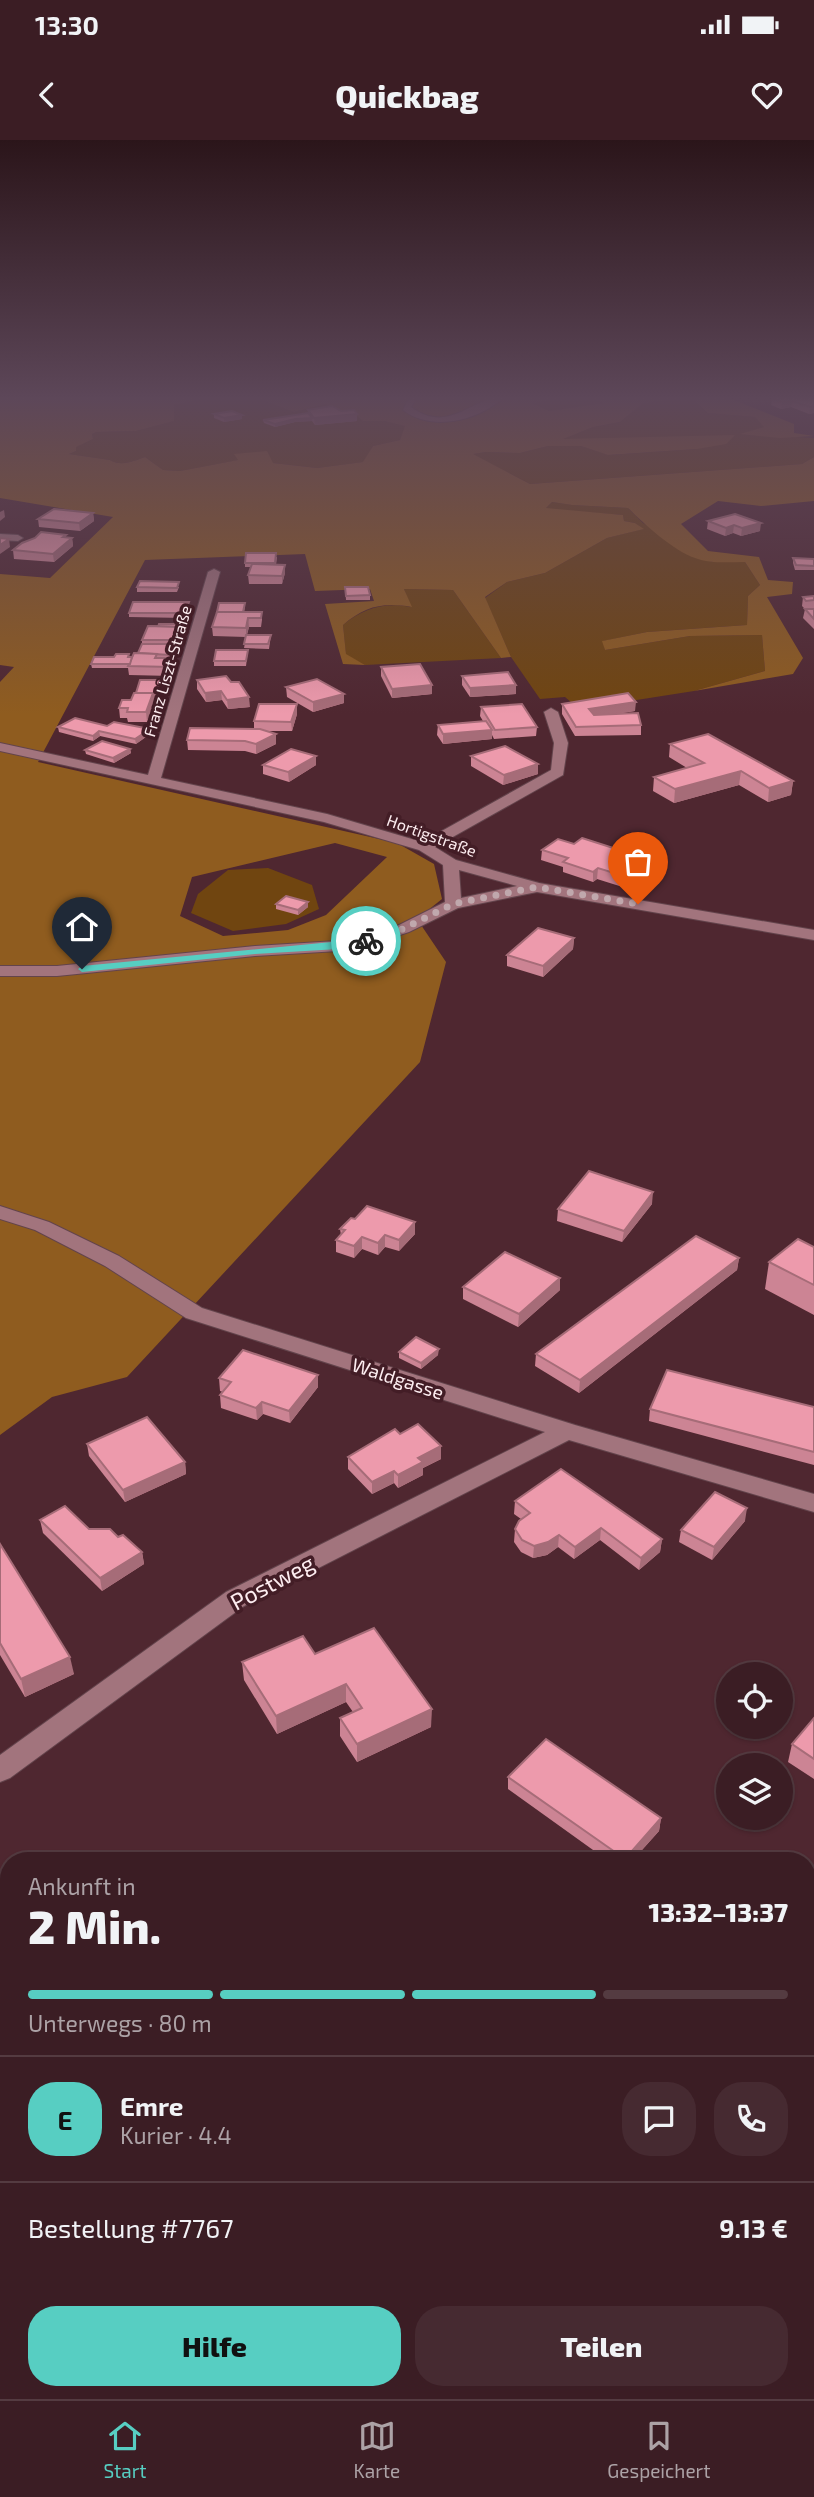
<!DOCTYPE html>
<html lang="de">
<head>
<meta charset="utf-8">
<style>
	body { margin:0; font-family:"Exo 2",sans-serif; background:#462a31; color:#f1f3f6; height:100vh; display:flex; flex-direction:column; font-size:26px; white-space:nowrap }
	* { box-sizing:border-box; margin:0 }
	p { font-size:23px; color:#aca2a6 }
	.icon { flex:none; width:38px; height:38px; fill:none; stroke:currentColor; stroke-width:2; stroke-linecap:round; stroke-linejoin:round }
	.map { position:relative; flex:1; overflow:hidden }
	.side { position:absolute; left:0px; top:1712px; width:816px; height:548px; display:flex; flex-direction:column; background:#3b1d24; border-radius:28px 28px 0 0; box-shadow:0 2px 5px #0004,0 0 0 2px #543b41 }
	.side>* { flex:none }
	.tools { position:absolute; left:716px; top:1522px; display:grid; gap:14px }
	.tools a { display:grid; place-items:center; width:77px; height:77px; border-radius:50%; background:#3b1d24; box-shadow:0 2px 5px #0004,0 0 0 2px #543b41; font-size:35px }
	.pin { position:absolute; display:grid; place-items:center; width:60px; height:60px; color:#fff; margin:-72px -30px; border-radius:50% 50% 50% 0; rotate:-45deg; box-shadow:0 0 7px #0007 }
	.pin .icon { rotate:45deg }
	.courier { position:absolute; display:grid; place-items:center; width:70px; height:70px; margin:-35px; border:5px solid #57cec2; border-radius:50%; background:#fff; color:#222; box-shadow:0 2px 9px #0007 }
	.head em { font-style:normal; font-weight:800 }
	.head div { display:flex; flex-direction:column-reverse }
	.head { display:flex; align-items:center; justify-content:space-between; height:119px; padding:0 28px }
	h1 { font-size:46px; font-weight:800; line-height:52px }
	.bar { display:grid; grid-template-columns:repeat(4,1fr); gap:10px 7px; align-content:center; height:84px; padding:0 28px }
	.bar i { height:9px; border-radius:5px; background:#543b41 }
	.bar .selected { background:#57cec2 }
	.bar p { grid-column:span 4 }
	.line { display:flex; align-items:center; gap:18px; padding:0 28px; border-top:2px solid #543b41 }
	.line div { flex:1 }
	.round { display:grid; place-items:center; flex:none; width:74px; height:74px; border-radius:28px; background:#462a31 }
	.button { display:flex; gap:14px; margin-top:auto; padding:14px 28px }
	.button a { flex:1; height:80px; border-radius:28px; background:#57cec2; color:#111; font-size:28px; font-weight:800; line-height:80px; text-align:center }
	.button a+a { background:#462a31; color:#f1f3f6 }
	.status { display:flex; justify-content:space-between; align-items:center; height:49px; padding:0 35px; background:#3b1d24; direction:ltr }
	.status svg { height:19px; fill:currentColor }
	header { display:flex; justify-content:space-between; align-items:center; height:91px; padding:0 28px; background:#3b1d24; font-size:32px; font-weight:800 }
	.menu { display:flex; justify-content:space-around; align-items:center; height:98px; border-top:2px solid #543b41; background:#3b1d24; font-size:19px; color:#aca2a6 }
	.menu a { display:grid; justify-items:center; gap:4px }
	.menu .selected { color:#57cec2 }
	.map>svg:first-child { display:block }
	.green { fill:#704510 }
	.forest { fill:#8f5c1f; fill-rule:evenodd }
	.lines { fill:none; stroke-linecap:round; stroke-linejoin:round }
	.minor-casing { stroke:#63444c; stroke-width:2 }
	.minor { fill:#a2747d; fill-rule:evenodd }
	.wall { fill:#cc8494 }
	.shaded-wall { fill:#a66c78 }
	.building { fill:#ed9aac; stroke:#a66c78; stroke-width:2 }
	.route { fill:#57cec2 }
	.done { stroke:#c0a8ad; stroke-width:7; stroke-dasharray:0 12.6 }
	.labels { text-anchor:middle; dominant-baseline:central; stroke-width:7; stroke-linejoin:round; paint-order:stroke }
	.far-street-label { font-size:16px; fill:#fdedf0; stroke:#431d26 }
	.street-label { font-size:19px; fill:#fdedf0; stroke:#431d26 }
	.near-street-label { font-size:23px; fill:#fdedf0; stroke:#431d26 }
</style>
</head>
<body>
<div class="status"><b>13:30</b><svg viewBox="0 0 49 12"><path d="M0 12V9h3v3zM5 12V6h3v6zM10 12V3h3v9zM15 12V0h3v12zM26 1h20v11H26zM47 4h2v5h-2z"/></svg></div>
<header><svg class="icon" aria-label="back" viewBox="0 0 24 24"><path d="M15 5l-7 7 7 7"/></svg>Quickbag<svg class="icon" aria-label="heart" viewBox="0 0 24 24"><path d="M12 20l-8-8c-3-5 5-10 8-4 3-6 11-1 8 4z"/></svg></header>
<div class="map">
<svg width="814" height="2259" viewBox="0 0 814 2259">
	<rect width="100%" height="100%" fill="#4f2730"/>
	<!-- green -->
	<g class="green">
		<path d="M207,258H257L294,272L326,264L345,276H357L363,281H384L406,286L400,300L373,306L364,322L317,328L273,323L235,315L239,320L180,331L163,330L145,317C134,321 121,327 110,320L69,314L76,311L75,307L93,299L92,294L96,292L136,291L173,281V265Z"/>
		<path d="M567,258H592L604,263L549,271L530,263Z"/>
		<path d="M691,258L708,273L755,277L765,287L743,294L814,298V317L802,324L530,344L472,314L486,312L520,313L548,306H581L609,315L697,309L560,300L593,287L620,282L643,263Z"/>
		<path d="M552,362L573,365L628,368L643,383L712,422H745L760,445L748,456L747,485L647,492L603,501L605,510L690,496L762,495L765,531L694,551L579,569L565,557L540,559L511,517L485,458L507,442L545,433L607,398L643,389L635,383L624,381L623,375L545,369Z"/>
		<path d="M404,449L453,450L501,518L365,525L346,515L343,485C364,468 384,462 411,467Z"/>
		<path d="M268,728L312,745L319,769L286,784L233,791L191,773L198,754L228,730Z"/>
	</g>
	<!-- forest -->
	<path class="forest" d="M0,258H207L174,265V281L136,291L96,292L92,294L93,299L76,307V311L69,314L110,320C121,327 134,321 145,317L163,330L180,331L238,320L234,314L267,311L273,323L317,328L363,322L373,306L400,300L405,286L384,281H363L357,276H345L326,264L294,272L257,258H567L532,263L549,271L603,263L592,258H729L794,284V293L814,296L780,298L740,294L764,287L755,277L708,273L691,258L643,263L620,282L593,287L563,299L735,295L726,304L697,309L608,315L581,306H548L520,313L486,312L473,314L530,344L802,324L814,317V361L761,366L718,361L681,384L708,411L759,417L768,440L793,442L792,454L767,457L803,518L793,534L694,551L765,531L762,495L690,496L605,510L602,501L647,492L747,485L748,456L760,445L745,422C728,422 711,424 695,418C674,411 644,384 628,368L572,365L552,362L546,368L623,375L624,381L635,383L644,389L607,398L545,433L507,442L485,457L511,517L501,518L453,450L404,449L412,467C383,462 365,466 343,485L346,514L365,525L343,524L325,464L374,461L370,449L315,451L305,414L145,420L38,622L397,703L434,724L442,759L417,779L446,822L420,922L127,1237L52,1257L0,1295V542L14,527L0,525V434L50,438L113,377L0,358ZM335,703L387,717L326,775L288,790L223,796L180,776L192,737Z"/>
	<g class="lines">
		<!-- minor casing -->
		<g class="minor-casing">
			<g id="minor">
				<path d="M409,258H417L411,267C450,296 473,255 503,258C477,281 432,292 403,270Z"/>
				<path d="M0,394L18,395L23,398L18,401L0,400Z"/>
				<path d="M214,429L220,432L161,638L327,674L422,702L551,630L554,603L544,572L551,568L558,572L568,603L563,635L435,707L456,720L539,743L814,790V800L537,752L458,768L409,792L355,810L255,816L57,836H0V826H57L255,806L353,800L397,786L445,762L443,725L419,710L324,682L0,611V603L148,635L208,432ZM459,730L517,746L461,758Z"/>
				<path d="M0,1066L49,1082L119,1116L202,1168L575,1285L814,1354V1372L569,1300L244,1466L10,1638L0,1642V1615L226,1452L545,1292L186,1178L105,1126L35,1090L0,1079Z"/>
			</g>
		</g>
		<!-- minor -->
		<use href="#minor" class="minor"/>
	</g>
	<!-- wall -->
	<g class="wall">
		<path d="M772,258H814V273L809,274L791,267L781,269L771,265Z"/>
		<path d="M308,270L357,281L315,285L312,281L295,282L275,287L264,283L263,280L308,273Z"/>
		<path d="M214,274L242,275V279L224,282L214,278Z"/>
		<path d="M93,373L94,381L80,391L39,387L38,379Z"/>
		<path d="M735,374L760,391L741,396L733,393L725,396L707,389L708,381Z"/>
		<path d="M67,397L72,398L73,406L54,422L14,419L13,410Z"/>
		<path d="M277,417L276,425H285V433L282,444H249L248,435L251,427H245V423Z"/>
		<path d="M793,418L814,419V430H795L793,423Z"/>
		<path d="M137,447H179L177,452H137Z"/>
		<path d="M345,447L370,455V460H346Z"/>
		<path d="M814,456V489L803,478L805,469L802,466L803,457Z"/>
		<path d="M189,462V466L186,478L129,477V473Z"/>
		<path d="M245,467L244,472H262V480L261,487H249L247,495H271L269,509L244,508L246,497L213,496L212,487Z"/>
		<path d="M183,488L171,518L175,527L172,536L129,535L128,528H92L91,524L132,517L138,513L142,504V500Z"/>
		<path d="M248,510L246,526H214V521Z"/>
		<path d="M381,527L432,545V554L392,558L381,536Z"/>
		<path d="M462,536L516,545V554L470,557L462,545Z"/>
		<path d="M197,540L250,567L228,569L222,560L206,562L197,549Z"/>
		<path d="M160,545L147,582H128L127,578H120L119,568L131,560L136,553Z"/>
		<path d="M286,547L344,563L313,572L287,557Z"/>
		<path d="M562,564L635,571L615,574L641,585V595L575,596L562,574Z"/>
		<path d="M481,567L537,587L536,596L494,599L492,595V599L443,604L437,595L438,585L483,581L480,576Z"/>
		<path d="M297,574L292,591H266L276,604L256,614L245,611L188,610L187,600L254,589V581Z"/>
		<path d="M107,586L150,594L136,604L100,596L93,601L59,592L58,587Z"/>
		<path d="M670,604L793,641L791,655L768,662L739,645L674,663L653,651L654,637L687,628L669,617Z"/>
		<path d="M130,609L131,613L114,623L86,614L85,610Z"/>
		<path d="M316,616V625L289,642L263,634V625Z"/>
		<path d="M471,616L538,634L503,645L471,626Z"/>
		<path d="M542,710L653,731L629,749L597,739L593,742L563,732V727L541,720Z"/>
		<path d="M276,764L308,767L298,775L276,769Z"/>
		<path d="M574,798L573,809L543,837L507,826V815Z"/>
		<path d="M652,1064L622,1102L557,1081L558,1069Z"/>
		<path d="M340,1089L415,1094L399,1111L385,1107L378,1115L362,1109L354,1118L336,1112V1100L341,1095Z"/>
		<path d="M814,1107V1175L765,1149L769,1122Z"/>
		<path d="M739,1118L737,1130L579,1253L535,1226L536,1214Z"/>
		<path d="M463,1147L560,1150L518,1187L463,1159Z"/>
		<path d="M399,1212L438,1215L421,1229L399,1218Z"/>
		<path d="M219,1238L318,1247L290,1283L263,1274L257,1280L221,1268L220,1255L223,1252L220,1251Z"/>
		<path d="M814,1267V1325L649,1281L650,1269Z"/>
		<path d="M400,1294L441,1319L423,1328V1335L398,1348L394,1343L372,1354L348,1329V1317Z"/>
		<path d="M87,1304L185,1322L186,1334L125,1362L89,1316Z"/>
		<path d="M515,1361L662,1399L660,1412L639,1430L600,1400L574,1419L558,1407L547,1415L533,1418L521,1412L514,1402L515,1389L521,1379L514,1374Z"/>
		<path d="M40,1380L89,1389L118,1397L142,1412L144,1424L102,1451L43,1393Z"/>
		<path d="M745,1381L712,1420L679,1402L681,1390Z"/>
		<path d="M0,1404L74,1534L25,1557L0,1515Z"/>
		<path d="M315,1514L431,1587L357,1622L340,1596V1578L353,1572L346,1562L277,1594L244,1540L242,1522Z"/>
		<path d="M814,1578V1639L788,1622L792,1604Z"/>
		<path d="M508,1637L661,1678L659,1691L633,1720H607L508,1649Z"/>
	</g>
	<!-- shaded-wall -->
	<g class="shaded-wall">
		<path d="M792,261L791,267L781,269L782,262Z"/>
		<path d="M814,266V273L809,274L810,267Z"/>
		<path d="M357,274V281L315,285L314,278Z"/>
		<path d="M242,275V279L224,282V278Z"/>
		<path d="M312,278V281L295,282L275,287V284L295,279Z"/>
		<path d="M4,370L5,377L0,381V372Z"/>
		<path d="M93,373L94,381L80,391L79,383Z"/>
		<path d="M761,383L760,391L741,396L742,388Z"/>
		<path d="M734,385L733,393L725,396L726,388Z"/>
		<path d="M66,395L67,402L72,398L73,406L54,422L53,414L63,397Z"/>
		<path d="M9,399L10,407L0,414V405Z"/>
		<path d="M285,425V433L282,444V436Z"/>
		<path d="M248,478L249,487L246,497V488Z"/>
		<path d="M183,484V488L175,509L174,500L179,487Z"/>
		<path d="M175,504V509L170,520V515Z"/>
		<path d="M174,518L175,527L172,536L171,527Z"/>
		<path d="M160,540V545L154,562V558Z"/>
		<path d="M432,545V554L392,558V549Z"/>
		<path d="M516,545V554L470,557V548Z"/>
		<path d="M221,551L222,560L206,562L205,553Z"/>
		<path d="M153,553L154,562L147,582L146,572Z"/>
		<path d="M344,554V563L313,572V562Z"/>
		<path d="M249,557L250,567L228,569L227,560Z"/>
		<path d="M636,562L635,571L588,578L589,569Z"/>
		<path d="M297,564V574L292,591L291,582Z"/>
		<path d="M150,589V594L136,604L135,599Z"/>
		<path d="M492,590V599L443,604V594Z"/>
		<path d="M99,591L100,596L93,601V596Z"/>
		<path d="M276,594V604L256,614V604Z"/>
		<path d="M130,609L131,613L114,623L113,618Z"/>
		<path d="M316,616V625L289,642L288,632Z"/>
		<path d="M538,624V634L503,645L504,635Z"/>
		<path d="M741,631L739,645L674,663L675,649Z"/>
		<path d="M793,641L791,655L768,662L769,648Z"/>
		<path d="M654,721L653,731L629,749L630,738Z"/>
		<path d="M598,728L597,739L593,742V732Z"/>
		<path d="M308,762V767L298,775V770Z"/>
		<path d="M574,798L573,809L543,837V826Z"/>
		<path d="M653,1052L652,1064L622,1102L624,1091Z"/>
		<path d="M415,1082V1094L399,1111V1100Z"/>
		<path d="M385,1095V1107L378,1115V1103Z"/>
		<path d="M362,1097V1109L354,1118V1106Z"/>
		<path d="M739,1118L737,1130L579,1253L580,1240Z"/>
		<path d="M560,1138V1150L518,1187L519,1174Z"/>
		<path d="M439,1209L438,1215L421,1229V1223Z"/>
		<path d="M318,1235V1247L290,1283L289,1271Z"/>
		<path d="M262,1262L263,1274L257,1280L256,1268Z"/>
		<path d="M441,1306V1319L423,1328V1335L398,1348V1335L418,1318Z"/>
		<path d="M185,1322L186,1334L125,1362L123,1350Z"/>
		<path d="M394,1331V1343L372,1354V1342Z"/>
		<path d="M747,1368L745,1381L712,1420L714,1407Z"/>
		<path d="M601,1388L600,1400L574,1419L575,1407Z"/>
		<path d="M559,1395L558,1407L547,1415L533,1418L534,1406Z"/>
		<path d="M662,1399L660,1412L639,1430L641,1418Z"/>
		<path d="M142,1412L144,1424L102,1451L100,1438Z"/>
		<path d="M70,1517L74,1534L25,1557L21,1539Z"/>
		<path d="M346,1544V1562L277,1594L276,1576Z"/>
		<path d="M432,1569L431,1587L357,1622V1604Z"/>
		<path d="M661,1678L659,1691L633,1720H625Z"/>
		<path d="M814,1873V1881L807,1890V1882Z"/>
		<path d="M9,2108V2133L0,2148V2123Z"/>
		<path d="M196,2250H211L204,2259H190Z"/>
	</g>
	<!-- building -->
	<g class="building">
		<path d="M772,258H814V266L810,267L792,261L782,262Z"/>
		<path d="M332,266L341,271L354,270L357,274L314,278L308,270Z"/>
		<path d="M232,271L242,275L224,278L214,274Z"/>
		<path d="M308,273L312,278L295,279L275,284L263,280Z"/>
		<path d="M54,369L93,373L79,383L38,379Z"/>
		<path d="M735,374L761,383L742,388L734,385L726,388L708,381Z"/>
		<path d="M41,392L66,395L63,397L72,398L53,414L13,410L22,403L35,398Z"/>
		<path d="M0,398L9,399L0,405Z"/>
		<path d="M246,413H276L275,423H245Z"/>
		<path d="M793,418L814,419V426L796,425Z"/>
		<path d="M252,424L285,425L282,436L248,435Z"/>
		<path d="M140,441L179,442L177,448L137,447Z"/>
		<path d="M345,447H368L370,455L346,456Z"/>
		<path d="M814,456V460L806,461L803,457Z"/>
		<path d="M133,462H189L185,473H129Z"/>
		<path d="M219,463H245L243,472H217Z"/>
		<path d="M805,469H814V479Z"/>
		<path d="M217,472H262L261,478H248L246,488L212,487Z"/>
		<path d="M159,484H183L180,491L179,487L150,486L158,487Z"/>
		<path d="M148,486L179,487L174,500H142Z"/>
		<path d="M246,495H271L268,504H244Z"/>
		<path d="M142,504H175L170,515L138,513Z"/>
		<path d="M216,510H248L246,521H214Z"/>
		<path d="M134,513L157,514L155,518H174L171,527L128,526Z"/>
		<path d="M116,514H129L128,517H132L130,524H91L94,517H114Z"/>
		<path d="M420,524L432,545L392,549L381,527Z"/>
		<path d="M508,532L516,545L470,548L462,536Z"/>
		<path d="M226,536L231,542H239L249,557L227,560L221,551L205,553L197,540Z"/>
		<path d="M317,539L344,554L313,562L286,547Z"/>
		<path d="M140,540H160L154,558L153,553H136Z"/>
		<path d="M134,553H153L146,572H127L128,568H119L122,560H131Z"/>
		<path d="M628,553L636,562L589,569L594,575L638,573L641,585L576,587L562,564Z"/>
		<path d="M259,564H297L291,582L254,581Z"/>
		<path d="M522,564L537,587L495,590L481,567Z"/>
		<path d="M75,578L107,586L114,582L150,589L135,599L99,591L93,596L58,587Z"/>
		<path d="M486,581L492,590L443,594L438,585Z"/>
		<path d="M190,588L260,589L276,594L256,604L245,601L187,600Z"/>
		<path d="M708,594L793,641L769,648L741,631L675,649L654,637L704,623L670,604Z"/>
		<path d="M102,601L130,609L113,618L85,610Z"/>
		<path d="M505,606L538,624L504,635L471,616Z"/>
		<path d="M291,609L316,616L288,632L263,625Z"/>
		<path d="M582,698L654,721L630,738L598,728L593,732L563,722L568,718L542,710L558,699L574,704Z"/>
		<path d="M286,756L308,762L298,770L276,764Z"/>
		<path d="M538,788L574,798L543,826L507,815Z"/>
		<path d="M589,1031L653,1052L624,1091L558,1069Z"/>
		<path d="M367,1066L415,1082L399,1100L385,1095L378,1103L362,1097L354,1106L336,1100L345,1090L340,1089L351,1078L355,1079Z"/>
		<path d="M696,1096L739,1118L580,1240L536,1214Z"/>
		<path d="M798,1099L814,1107V1145L769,1122Z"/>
		<path d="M505,1112L560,1138L519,1174L463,1147Z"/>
		<path d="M416,1197L439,1209L421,1223L399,1212Z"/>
		<path d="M243,1210L318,1235L289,1271L262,1262L256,1268L220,1255L231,1242L219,1238Z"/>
		<path d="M667,1230L814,1267V1312L650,1269Z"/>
		<path d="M147,1277L185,1322L123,1350L87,1304Z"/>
		<path d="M418,1284L441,1306L418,1318L423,1322L398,1335L394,1331L372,1342L348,1317L395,1289L400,1294Z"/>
		<path d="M561,1329L662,1399L641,1418L601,1388L575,1407L559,1395L548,1402L534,1406L522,1400L515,1389L519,1381L530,1373L515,1361Z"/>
		<path d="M715,1352L747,1368L714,1407L681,1390Z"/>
		<path d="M65,1366L89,1389H110L118,1397L123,1395L142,1412L100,1438L40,1380Z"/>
		<path d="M0,1404L70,1517L21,1539L0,1503Z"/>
		<path d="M374,1488L432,1569L357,1604L340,1578L362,1568L346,1544L276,1576L242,1522L303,1496L315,1514Z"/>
		<path d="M814,1578V1619L792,1604Z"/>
		<path d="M546,1599L661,1678L625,1719L508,1637Z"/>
		<path d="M807,1806L814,1812V1873L807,1882Z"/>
		<path d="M0,2073L9,2077V2108L0,2123Z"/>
		<path d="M102,2250H152L146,2259H95Z"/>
		<path d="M152,2250H196L190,2259H146Z"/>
		<path d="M482,2250H487L496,2259H475Z"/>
	</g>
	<!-- sky -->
	<linearGradient id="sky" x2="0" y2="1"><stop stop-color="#2b151a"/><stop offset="0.45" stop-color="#5d4759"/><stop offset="1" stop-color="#5d4759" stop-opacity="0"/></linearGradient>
	<rect width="814" height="574" fill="url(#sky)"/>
	<!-- route -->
	<path class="route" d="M363,799L370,801L355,808L255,814L82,832L78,829L82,826Z"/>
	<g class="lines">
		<!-- done -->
		<path class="done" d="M366,801L403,789L453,764L537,747L638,764"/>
	</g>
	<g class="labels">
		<!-- far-street labels -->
		<g class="far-street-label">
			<text transform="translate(167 531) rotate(-74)">Franz Liszt-Straße</text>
			<text transform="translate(432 695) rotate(20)">Hortigstraße</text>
		</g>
		<!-- street labels -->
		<g class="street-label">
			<text transform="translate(398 1238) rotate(18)">Waldgasse</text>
		</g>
		<!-- near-street labels -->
		<g class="near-street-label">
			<text transform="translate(272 1442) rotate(-28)">Postweg</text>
		</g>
	</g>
</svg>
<div class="tools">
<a><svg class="icon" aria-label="locate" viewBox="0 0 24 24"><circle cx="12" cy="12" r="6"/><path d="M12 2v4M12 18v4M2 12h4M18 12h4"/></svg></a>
<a><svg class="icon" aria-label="layers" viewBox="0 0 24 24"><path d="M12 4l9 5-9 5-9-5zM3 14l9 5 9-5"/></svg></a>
</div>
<div class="pin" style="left:638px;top:764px;background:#ea580c"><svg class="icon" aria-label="bag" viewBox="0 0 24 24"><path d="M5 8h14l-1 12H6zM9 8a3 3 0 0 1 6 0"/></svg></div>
<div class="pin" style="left:82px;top:829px;background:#1f2937"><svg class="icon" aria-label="home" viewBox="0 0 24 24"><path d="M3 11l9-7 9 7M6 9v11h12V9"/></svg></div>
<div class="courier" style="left:366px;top:801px"><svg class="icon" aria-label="bike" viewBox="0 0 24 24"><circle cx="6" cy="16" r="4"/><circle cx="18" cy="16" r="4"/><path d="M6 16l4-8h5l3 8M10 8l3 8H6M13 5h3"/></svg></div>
<section class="side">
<div class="head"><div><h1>2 Min.</h1><p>Ankunft in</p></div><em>13:32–13:37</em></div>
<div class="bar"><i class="selected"></i><i class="selected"></i><i class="selected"></i><i></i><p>Unterwegs · 80 m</p></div>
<div class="line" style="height:126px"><b class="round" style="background:#57cec2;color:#111">E</b><div><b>Emre</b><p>Kurier · 4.4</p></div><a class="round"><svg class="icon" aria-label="chat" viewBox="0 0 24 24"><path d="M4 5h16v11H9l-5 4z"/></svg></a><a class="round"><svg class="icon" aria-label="phone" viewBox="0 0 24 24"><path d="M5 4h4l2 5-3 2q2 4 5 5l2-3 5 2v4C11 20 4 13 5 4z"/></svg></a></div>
<div class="line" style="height:91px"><div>Bestellung #7767</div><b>9.13 €</b></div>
<div class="button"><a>Hilfe</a><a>Teilen</a></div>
</section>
</div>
<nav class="menu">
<a class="selected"><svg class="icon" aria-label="home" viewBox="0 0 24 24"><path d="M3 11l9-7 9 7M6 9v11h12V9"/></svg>Start</a>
<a><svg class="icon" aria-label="map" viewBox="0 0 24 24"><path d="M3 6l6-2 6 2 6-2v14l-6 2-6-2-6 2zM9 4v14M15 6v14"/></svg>Karte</a>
<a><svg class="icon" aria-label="saved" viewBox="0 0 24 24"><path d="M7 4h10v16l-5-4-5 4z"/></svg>Gespeichert</a>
</nav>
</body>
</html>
